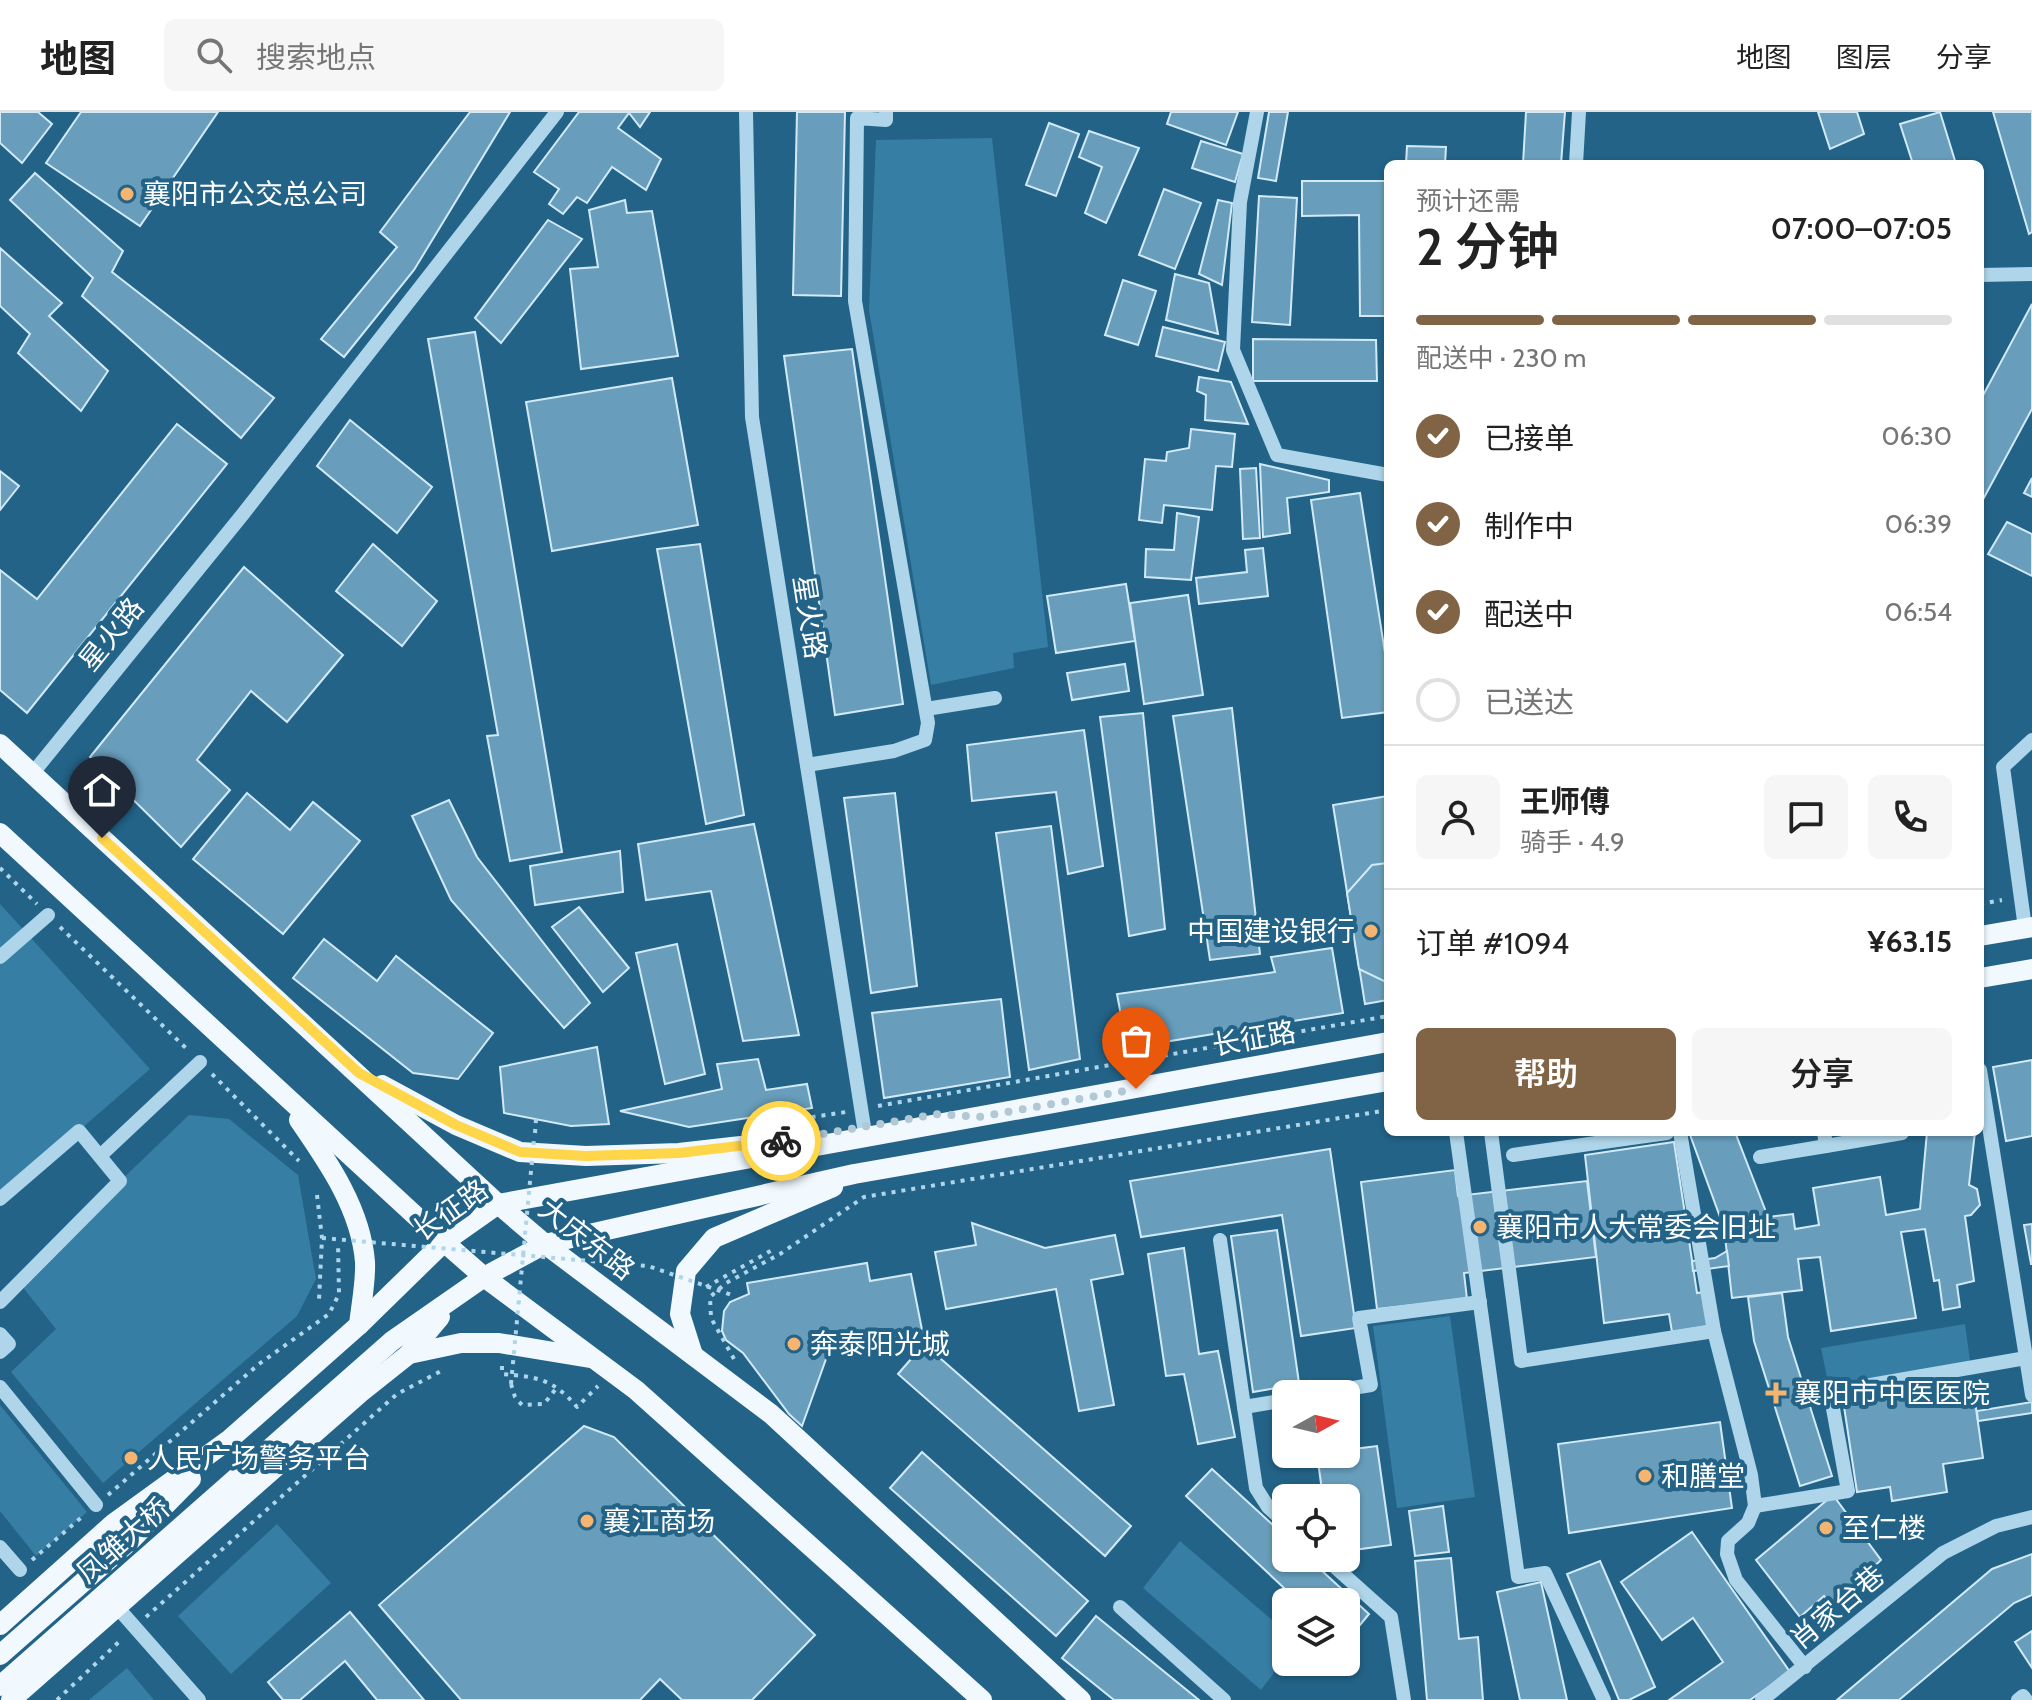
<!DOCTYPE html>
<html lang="zh">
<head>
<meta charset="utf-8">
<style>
	body { margin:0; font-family:Cabin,"Noto Sans SC",sans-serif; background:#f6f6f6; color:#222; height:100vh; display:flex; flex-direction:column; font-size:30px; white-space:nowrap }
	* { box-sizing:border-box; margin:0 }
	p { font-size:26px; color:#767676 }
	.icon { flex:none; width:44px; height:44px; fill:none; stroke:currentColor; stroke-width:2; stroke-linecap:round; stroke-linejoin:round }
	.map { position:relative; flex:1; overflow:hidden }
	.side { position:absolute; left:1384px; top:48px; width:600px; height:976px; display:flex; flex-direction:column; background:#fff; border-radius:12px; box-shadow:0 2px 6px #0004 }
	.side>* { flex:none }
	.needle { width:52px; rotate:82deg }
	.buttons { position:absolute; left:1272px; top:1268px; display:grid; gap:16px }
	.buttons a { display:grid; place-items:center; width:88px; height:88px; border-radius:12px; background:#fff; box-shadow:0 2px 6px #0004; font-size:40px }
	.pin { position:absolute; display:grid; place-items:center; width:68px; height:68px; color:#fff; margin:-82px -34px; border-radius:50% 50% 50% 0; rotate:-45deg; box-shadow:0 0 8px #0007 }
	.pin .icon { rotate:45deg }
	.courier { position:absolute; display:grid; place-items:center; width:80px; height:80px; margin:-40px; border:6px solid #ffd54a; border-radius:50%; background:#fff; color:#222; box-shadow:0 2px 10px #0007 }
	.head em { font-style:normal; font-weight:600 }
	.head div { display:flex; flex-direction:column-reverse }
	.head { display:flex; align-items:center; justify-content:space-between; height:136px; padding:0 32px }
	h1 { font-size:52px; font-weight:600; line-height:60px }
	.bar { display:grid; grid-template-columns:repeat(4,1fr); gap:12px 8px; align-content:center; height:96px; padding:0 32px }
	.bar i { height:10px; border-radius:6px; background:#e0e0e0 }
	.bar .active { background:#816445 }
	.bar p { grid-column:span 4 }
	.line { display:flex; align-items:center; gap:20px; padding:0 32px; border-top:2px solid #e0e0e0 }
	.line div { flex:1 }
	.round { display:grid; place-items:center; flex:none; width:84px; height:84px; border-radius:12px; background:#f6f6f6 }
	ol { padding:0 32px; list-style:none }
	li { display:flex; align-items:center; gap:24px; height:88px }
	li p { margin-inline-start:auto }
	li .icon { padding:8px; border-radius:50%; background:#816445; color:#fff; stroke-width:4 }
	li:last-child { color:#767676 }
	li i { width:44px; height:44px; border:4px solid #e0e0e0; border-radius:50% }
	.action { display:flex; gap:16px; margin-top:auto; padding:16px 32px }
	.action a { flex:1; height:92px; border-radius:12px; background:#816445; color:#fff; font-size:32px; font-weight:600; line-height:92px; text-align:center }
	.action a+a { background:#f6f6f6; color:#222 }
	header { display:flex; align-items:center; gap:48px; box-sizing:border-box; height:112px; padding:0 40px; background:#fff; border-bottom:2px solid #e0e0e0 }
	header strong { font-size:38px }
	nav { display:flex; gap:44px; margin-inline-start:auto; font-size:28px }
	.search { width:560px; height:72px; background:#f6f6f6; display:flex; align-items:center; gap:20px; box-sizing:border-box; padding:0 28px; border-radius:12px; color:#767676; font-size:30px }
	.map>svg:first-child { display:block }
	.green { fill:#377ea4 }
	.building { fill:#689ebc; stroke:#d2eaf7; stroke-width:2 }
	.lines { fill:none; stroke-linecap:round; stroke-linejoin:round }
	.path { stroke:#aed5e9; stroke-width:4; stroke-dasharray:4 6; stroke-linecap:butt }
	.minor { stroke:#aed5e9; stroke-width:14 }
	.major { stroke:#f1f9fe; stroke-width:20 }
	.path-bridge { stroke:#aed5e9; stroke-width:4; stroke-dasharray:4 6; stroke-linecap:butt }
	.done { stroke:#b2c8d5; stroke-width:8; stroke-dasharray:0 14.4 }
	.route { stroke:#ffd54a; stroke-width:10 }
	.poi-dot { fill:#f5b470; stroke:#236387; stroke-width:3 }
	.labels { text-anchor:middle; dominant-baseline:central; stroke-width:8; stroke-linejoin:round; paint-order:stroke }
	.poi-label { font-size:28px; fill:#fff; stroke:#236387; text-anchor:start }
	.street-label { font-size:28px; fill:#fff; stroke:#236387 }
</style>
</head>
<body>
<header>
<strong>地图</strong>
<div class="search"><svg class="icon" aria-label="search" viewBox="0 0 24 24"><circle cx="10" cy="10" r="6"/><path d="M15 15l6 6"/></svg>搜索地点</div>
<nav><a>地图</a><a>图层</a><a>分享</a></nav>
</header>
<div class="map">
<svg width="2032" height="1588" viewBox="0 0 2032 1588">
	<rect width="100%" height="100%" fill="#236387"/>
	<!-- green -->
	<g class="green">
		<path d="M992,26L1048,535L1013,541L1014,556L931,573L869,198L876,28Z"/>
		<path d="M0,792L150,957L0,1087Z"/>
		<path d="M189,1003L229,1007L298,1063L316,1167L297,1204L103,1371L11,1260L56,1217L17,1168Z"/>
		<path d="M1450,1204L1475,1385L1397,1396L1373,1214Z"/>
		<path d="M1965,1212L1971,1256L1830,1280L1821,1236Z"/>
		<path d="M0,1293L87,1400L36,1444L0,1399Z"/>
		<path d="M277,1412L331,1471L231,1562L178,1504Z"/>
		<path d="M1180,1429L1286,1520V1545L1261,1578L1143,1476Z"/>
		<path d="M127,1556L154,1588H89Z"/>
	</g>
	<!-- building -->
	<g class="building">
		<path d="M0,0H38L52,12L22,51L0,31Z"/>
		<path d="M81,0H218L140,114L46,51Z"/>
		<path d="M470,0H510L414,158L344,245L321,227L397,135L380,120Z"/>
		<path d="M579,0H650L640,15L629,1L618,16L661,47L646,78L612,55L587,91L577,85L563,102L549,92L559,77L534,60Z"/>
		<path d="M797,0H845L841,184L793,183Z"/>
		<path d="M1171,0H1238L1226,33L1167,12Z"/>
		<path d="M1269,0H1288L1276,69L1258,66Z"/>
		<path d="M1526,0H1565L1561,52H1523Z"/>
		<path d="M1818,0H1857L1864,22L1830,37Z"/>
		<path d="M1940,0L1956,52H1913L1900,12Z"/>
		<path d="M1993,0H2032V120L2029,122Z"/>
		<path d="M1049,11L1079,22L1056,84L1026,73Z"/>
		<path d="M1089,19L1139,36L1106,111L1085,101L1102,55L1079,45Z"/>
		<path d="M1201,29L1243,42L1235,70L1192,56Z"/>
		<path d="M1407,34L1446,35L1445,52H1406Z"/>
		<path d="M35,61L123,139L112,160L274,286L241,326L82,184L93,166L10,88Z"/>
		<path d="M1302,69H1387L1388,204H1360L1359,103L1302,104Z"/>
		<path d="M1164,77L1201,91L1175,157L1139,143Z"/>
		<path d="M1259,84L1297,86L1290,213L1252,210Z"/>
		<path d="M625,88L627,101L652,99L678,244L581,257L570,157L598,155L589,98Z"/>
		<path d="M1218,88L1232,91L1222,173L1199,162Z"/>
		<path d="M548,108L582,127L501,231L475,206Z"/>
		<path d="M0,136L62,191L49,204L108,259L81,299L18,241L30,222L0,194Z"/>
		<path d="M1175,162L1209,171L1218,222L1166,208Z"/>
		<path d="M1123,168L1156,179L1138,233L1105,223Z"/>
		<path d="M2032,192V297L1980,393V289Z"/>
		<path d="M1163,215L1225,230L1218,259L1156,244Z"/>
		<path d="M475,220L562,740L510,749L487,624L498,623L428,227Z"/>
		<path d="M1253,227L1376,228L1377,269H1253Z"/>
		<path d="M852,237L903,592L835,603L784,244Z"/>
		<path d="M1199,265L1231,270L1248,312L1205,308L1206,283L1197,279Z"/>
		<path d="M672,266L698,413L552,439L526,290Z"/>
		<path d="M350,308L432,375L397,421L317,354Z"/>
		<path d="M177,312L227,352L27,601L0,578V458L37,487Z"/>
		<path d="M1191,317L1235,322L1232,355L1216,354L1212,398L1164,393L1162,411L1139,408L1145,347L1166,349L1167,340L1189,336Z"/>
		<path d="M1260,352L1329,368V380L1287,386L1290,421L1263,425Z"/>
		<path d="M1256,356L1260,426L1243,427L1240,357Z"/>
		<path d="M0,359L19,374L0,398Z"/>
		<path d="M2032,366V385L2024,381Z"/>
		<path d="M1360,381L1388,560V600L1342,606L1311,388Z"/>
		<path d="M1177,401L1199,405L1191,468L1145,465L1146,437L1174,438Z"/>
		<path d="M2007,410L2032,422V464L1988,442Z"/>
		<path d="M373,432L437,489L402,534L336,479Z"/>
		<path d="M700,432L744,703L706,712L657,437Z"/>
		<path d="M1263,436L1268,484L1199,492L1196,466L1247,460L1245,438Z"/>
		<path d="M244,455L343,543L287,610L251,579L197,648L230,678L181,735L90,645Z"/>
		<path d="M1126,472L1135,529L1056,541L1047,484Z"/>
		<path d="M1188,483L1203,583L1144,592L1130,491Z"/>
		<path d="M1125,552L1129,579L1072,588L1067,561Z"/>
		<path d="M1232,596L1260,842L1210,848L1173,604Z"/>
		<path d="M1143,601L1165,817L1129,824L1100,605Z"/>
		<path d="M1084,618L1103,754L1068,762L1056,680L972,689L967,633Z"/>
		<path d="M247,681L290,718L313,690L360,729L283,822L193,747Z"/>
		<path d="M895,681L917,874L871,881L844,686Z"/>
		<path d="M1388,684V888L1365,892L1333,693Z"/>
		<path d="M449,688L477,745L590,891L564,916L451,788L412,704Z"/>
		<path d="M754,712L799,923L743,929L711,779L646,788L638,732Z"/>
		<path d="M1051,714L1080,947L1029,958L996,721Z"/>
		<path d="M620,739L623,780L535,793L530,754Z"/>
		<path d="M1388,751V871L1359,857L1347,781L1372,753Z"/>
		<path d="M579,795L629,856L603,880L552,815Z"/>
		<path d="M324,827L377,869L396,844L493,921L458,967L413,961L293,866Z"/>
		<path d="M677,832L705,962L665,972L636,841Z"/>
		<path d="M1332,836L1343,901L1127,936L1117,882L1275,860L1271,845Z"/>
		<path d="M1001,887L1010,965L884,986L872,901Z"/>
		<path d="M597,935L609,1012L571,1014L504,1001L500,955Z"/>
		<path d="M758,947L766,978L807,972L812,996L689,1015L620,999L722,977L717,952Z"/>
		<path d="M2032,948V1024L2006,1029L1993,955Z"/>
		<path d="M1689,1020H1735L1768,1105L1793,1102L1795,1117L1819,1113L1813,1076L1880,1065L1886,1103L1920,1097L1927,1020H1975L1969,1073L1977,1077L1980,1093L1971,1103L1965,1104L1974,1169L1957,1173L1960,1195L1943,1198L1939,1168L1934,1169L1925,1117L1901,1120L1916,1206L1831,1219L1820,1145L1798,1147L1802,1178L1732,1186L1724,1116Z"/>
		<path d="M1674,1030L1697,1181L1704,1180L1709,1214L1672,1220L1669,1202L1604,1211L1585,1043Z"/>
		<path d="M1330,1037L1356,1216L1301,1224L1282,1103L1141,1125L1130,1069Z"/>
		<path d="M1455,1058L1458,1084L1587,1069L1596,1145L1464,1161L1467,1187L1377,1197L1361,1070Z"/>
		<path d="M972,1111L1045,1136L1115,1123L1123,1162L1091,1168L1114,1293L1079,1299L1056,1177L946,1197L935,1140L976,1133Z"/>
		<path d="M2032,1112V1152H2031L2024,1113Z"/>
		<path d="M1277,1118L1299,1271L1309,1269L1311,1282H1286V1342H1290L1285,1343L1276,1276L1253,1280L1231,1124Z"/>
		<path d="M1184,1136L1199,1242L1218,1239L1235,1325L1198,1332L1184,1262L1166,1264L1148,1142Z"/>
		<path d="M1727,1139L1729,1154L1693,1159L1692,1149L1715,1146Z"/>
		<path d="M867,1151L870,1169L911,1162L923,1223L830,1236L802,1314L789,1302L743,1241L726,1228L722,1219L724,1199L730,1190L749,1182L747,1171Z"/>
		<path d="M1782,1181L1788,1225L1832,1364L1800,1374L1754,1229L1748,1185Z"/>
		<path d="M924,1232L1131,1414L1105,1444L898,1262Z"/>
		<path d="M1972,1268L1983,1346L1943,1352L1947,1380L1892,1389L1890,1375L1857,1380L1843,1288Z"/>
		<path d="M2032,1290V1301L1978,1309L1977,1299Z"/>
		<path d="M1720,1310L1732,1396L1569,1421L1558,1332Z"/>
		<path d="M584,1314L614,1325L815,1523L752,1588H682L660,1567L640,1588H461L379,1493Z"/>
		<path d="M1377,1334L1391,1433L1346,1439V1386H1323L1317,1342H1346V1338Z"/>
		<path d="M922,1340L1088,1489L1056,1524L890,1376Z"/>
		<path d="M1212,1357L1286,1425V1446H1308L1369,1502L1346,1530V1490H1299L1186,1384Z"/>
		<path d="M1833,1383L1881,1448L1832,1495L1824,1484L1800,1505L1756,1448Z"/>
		<path d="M1443,1394L1449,1440L1415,1444L1409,1399Z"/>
		<path d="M1692,1420L1790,1560L1750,1588H1669L1723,1550L1693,1506L1662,1528L1621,1470Z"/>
		<path d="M2032,1442V1483L2014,1491L1899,1588H1837L1992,1457Z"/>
		<path d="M1451,1446L1459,1527L1478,1525L1483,1588H1427L1415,1449Z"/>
		<path d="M1600,1449L1655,1575L1629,1588H1619L1567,1462Z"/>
		<path d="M1541,1470L1567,1588H1520L1497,1480Z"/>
		<path d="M350,1500L424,1588H377L345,1549L300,1588H283L268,1570Z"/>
		<path d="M1096,1504L1199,1588H1114L1062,1546Z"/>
		<path d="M2032,1519V1556L2015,1530Z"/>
	</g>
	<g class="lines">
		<!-- path -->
		<g class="path">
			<path d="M0,756L37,792"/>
			<path d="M1980,792L2002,788"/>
			<path d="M60,815L189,939"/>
			<path d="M212,962L299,1049"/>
			<path d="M878,994L1388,904"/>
			<path d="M772,1011L846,1000"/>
			<path d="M535,1021L536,1007"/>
			<path d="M317,1083L322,1126L319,1188"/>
			<path d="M706,1175L774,1137"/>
			<path d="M734,1247L711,1206L710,1185L726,1171L780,1142L864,1085L1388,998"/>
			<path d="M502,1254V1262C538,1265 553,1267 577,1295L598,1274"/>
			<path d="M511,1272L515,1285L522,1293L544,1292L558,1274"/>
			<path d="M108,1383L259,1252L329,1202L339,1182L338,1131"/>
			<path d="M32,1448L83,1404"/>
			<path d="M146,1505L397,1282L443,1258"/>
			<path d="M57,1588L122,1527"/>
		</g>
		<!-- minor -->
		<g class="minor">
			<path d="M746,0L752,305L864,1015"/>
			<path d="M1257,0L1240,90L1233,238L1277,343L1388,363"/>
			<path d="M1576,52L1579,0"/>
			<path d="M1980,163L2032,162"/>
			<path d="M926,597L995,586"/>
			<path d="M807,653L894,639L925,628L928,611L855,189L857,6L886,8V0"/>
			<path d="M32,662L243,402L557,0"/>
			<path d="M2025,816L2003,655L2032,628"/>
			<path d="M0,845L48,803"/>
			<path d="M1980,958L2032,1283"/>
			<path d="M1456,1020L1518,1465L1545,1461L1604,1588"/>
			<path d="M1491,1020L1521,1249L1714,1219L1751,1363L1755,1394L1748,1411L1728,1429L1727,1442L1736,1468L1805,1555"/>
			<path d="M1623,1020L1624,1027L1667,1021"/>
			<path d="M1680,1020L1714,1219"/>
			<path d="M1824,1020L1826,1034L1902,1021"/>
			<path d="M1513,1043L1624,1027"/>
			<path d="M100,1044L200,950"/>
			<path d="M1760,1045L1826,1034"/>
			<path d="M0,1087L79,1019L120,1069L0,1190"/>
			<path d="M1220,1128L1244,1295L1286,1288"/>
			<path d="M0,1222L9,1232L0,1240"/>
			<path d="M0,1275L96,1393"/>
			<path d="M1317,1282L1371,1273L1359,1206L1480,1190"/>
			<path d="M1244,1295L1256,1376L1268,1395L1286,1411"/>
			<path d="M1755,1394L1848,1379L1830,1280L2026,1246"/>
			<path d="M0,1435L20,1458"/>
			<path d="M1325,1446L1391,1505L1404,1588"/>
			<path d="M117,1495L199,1588"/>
			<path d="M1120,1495L1224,1588"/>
			<path d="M1762,1588L1943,1441L1996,1414L2032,1405"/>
			<path d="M2018,1588L2023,1584L2026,1588"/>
		</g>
		<!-- major -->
		<g class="major">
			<path d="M0,632L498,1092L545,1132L771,1302L1081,1588"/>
			<path d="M0,721L444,1130L484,1165L636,1278L982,1588"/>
			<path d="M1980,824L2032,815"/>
			<path d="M1980,866L2032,857"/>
			<path d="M382,973L456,1013L520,1040L586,1044L679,1041L766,1031"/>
			<path d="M299,1008C328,1050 361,1097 365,1150C366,1170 361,1193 359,1213"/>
			<path d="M409,1242L461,1231H499L590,1246"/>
			<path d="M693,1243L680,1202L686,1159L714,1126L833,1075"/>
			<path d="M0,1513L114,1411L230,1327L359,1213L444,1130L498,1092L1388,930"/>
			<path d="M0,1543L131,1428L191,1367"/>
			<path d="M0,1574L392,1229L484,1165L545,1132L854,1062L1388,969"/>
			<path d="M11,1588L360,1281L409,1242L440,1205"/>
		</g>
		<!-- path-bridge -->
		<g class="path-bridge">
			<path d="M322,1126L648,1154L732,1183"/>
			<path d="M511,1272L534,1027"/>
		</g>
	</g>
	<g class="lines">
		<!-- done -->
		<path class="done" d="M781,1029L938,1002L979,1005L1136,977"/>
		<!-- route -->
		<path class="route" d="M102,726L359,961L456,1013L520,1040L586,1044L679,1041L781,1029"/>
	</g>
	<!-- markers -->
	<g class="poi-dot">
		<circle cx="127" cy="82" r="8"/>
		<circle cx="1371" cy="819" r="8"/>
		<circle cx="1480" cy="1115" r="8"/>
		<circle cx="794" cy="1232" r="8"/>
		<path d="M1772 1269h8v8h8v8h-8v8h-8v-8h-8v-8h8z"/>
		<circle cx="131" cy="1346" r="8"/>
		<circle cx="1645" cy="1364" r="8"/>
		<circle cx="587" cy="1409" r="8"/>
		<circle cx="1826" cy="1416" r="8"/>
	</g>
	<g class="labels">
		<!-- poi labels -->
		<g class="poi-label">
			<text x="143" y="82">襄阳市公交总公司</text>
			<text x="1355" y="819" text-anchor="end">中国建设银行</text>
			<text x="1496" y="1115">襄阳市人大常委会旧址</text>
			<text x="810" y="1232">奔泰阳光城</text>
			<text x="1794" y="1281">襄阳市中医医院</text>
			<text x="147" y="1346">人民广场警务平台</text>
			<text x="1661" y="1364">和膳堂</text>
			<text x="603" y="1409">襄江商场</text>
			<text x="1842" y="1416">至仁楼</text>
		</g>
		<!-- street labels -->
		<g class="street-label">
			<text transform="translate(810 505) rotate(81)">星火路</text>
			<text transform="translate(111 522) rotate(-51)">星火路</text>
			<text transform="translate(1254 926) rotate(-10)">长征路</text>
			<text transform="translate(450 1098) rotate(-35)">长征路</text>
			<text transform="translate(587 1127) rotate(38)">大庆东路</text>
			<text transform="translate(123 1428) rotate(-41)">凤雏大桥</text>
			<text transform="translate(1837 1495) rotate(-40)">肖家台巷</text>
		</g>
	</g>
</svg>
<div class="buttons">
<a><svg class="needle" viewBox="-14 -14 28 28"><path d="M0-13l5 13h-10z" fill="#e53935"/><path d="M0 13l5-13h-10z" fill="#767676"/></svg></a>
<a><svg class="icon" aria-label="locate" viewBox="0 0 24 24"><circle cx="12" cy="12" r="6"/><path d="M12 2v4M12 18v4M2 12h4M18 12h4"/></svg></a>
<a><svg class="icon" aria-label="layers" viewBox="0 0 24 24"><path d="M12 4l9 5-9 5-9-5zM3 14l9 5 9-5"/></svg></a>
</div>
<div class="pin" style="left:1136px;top:977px;background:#ea580c"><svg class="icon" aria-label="bag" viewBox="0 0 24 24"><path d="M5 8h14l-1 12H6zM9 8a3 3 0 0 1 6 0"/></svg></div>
<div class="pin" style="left:102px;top:726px;background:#1f2937"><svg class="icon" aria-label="home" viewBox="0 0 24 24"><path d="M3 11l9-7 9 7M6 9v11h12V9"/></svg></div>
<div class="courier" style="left:781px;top:1029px"><svg class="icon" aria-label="bike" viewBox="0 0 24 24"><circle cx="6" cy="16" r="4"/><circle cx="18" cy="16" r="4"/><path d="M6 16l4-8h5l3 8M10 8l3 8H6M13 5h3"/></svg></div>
<section class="side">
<div class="head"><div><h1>2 分钟</h1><p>预计还需</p></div><em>07:00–07:05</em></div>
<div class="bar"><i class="active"></i><i class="active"></i><i class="active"></i><i></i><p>配送中 · 230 m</p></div>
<ol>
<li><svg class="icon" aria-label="check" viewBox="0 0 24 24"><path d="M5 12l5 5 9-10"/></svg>已接单<p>06:30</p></li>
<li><svg class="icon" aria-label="check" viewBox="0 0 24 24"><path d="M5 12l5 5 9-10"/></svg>制作中<p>06:39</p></li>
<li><svg class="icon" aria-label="check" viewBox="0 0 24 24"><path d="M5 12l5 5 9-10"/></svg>配送中<p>06:54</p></li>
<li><i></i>已送达</li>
</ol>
<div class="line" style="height:144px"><a class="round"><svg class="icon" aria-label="person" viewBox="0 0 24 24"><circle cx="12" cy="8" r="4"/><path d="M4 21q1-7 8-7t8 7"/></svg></a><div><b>王师傅</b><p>骑手 · 4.9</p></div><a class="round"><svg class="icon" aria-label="chat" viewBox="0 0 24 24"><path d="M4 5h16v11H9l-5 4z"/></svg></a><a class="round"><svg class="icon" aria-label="phone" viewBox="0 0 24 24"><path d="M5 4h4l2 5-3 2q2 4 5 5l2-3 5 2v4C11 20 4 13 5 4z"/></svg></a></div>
<div class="line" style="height:104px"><div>订单 #1094</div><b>¥63.15</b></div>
<div class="action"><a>帮助</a><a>分享</a></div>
</section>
</div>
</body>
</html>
